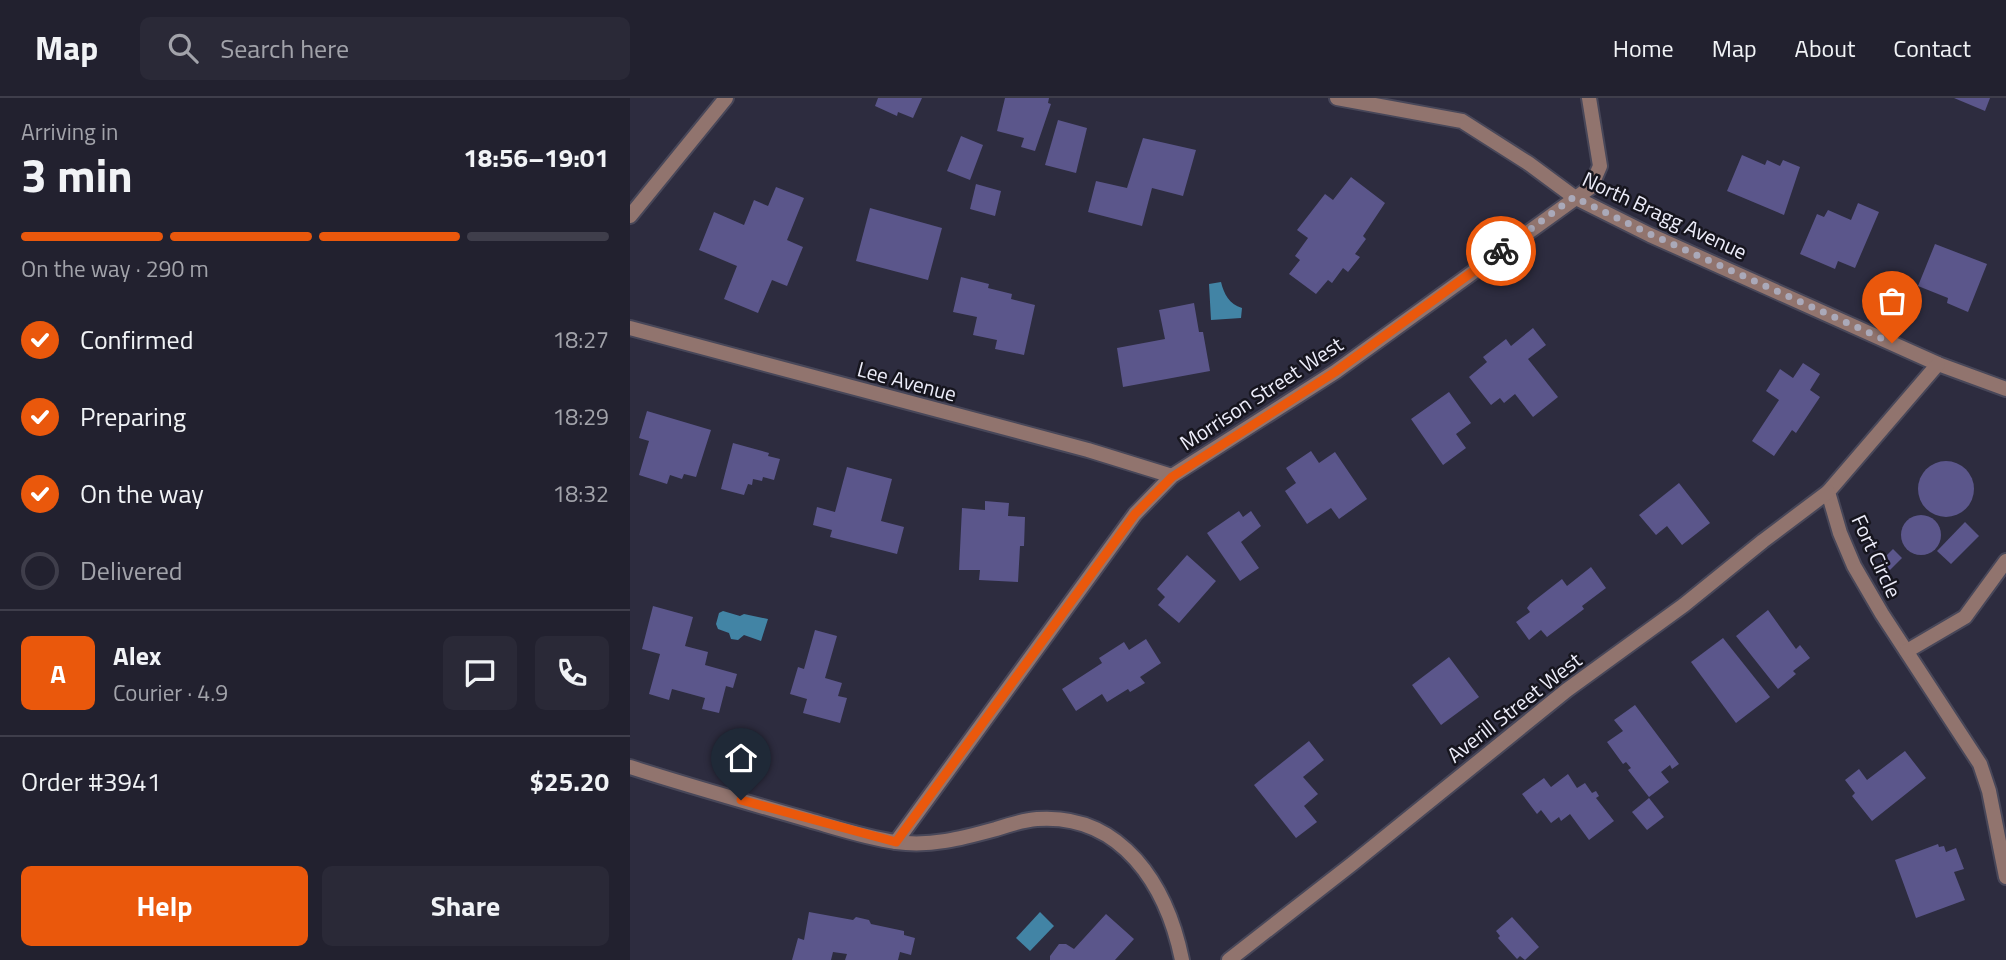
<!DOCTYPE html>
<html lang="en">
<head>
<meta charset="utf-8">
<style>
	body { margin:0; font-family:"Titillium Web",sans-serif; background:#2a2937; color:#f1f3f6; height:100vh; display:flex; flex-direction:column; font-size:26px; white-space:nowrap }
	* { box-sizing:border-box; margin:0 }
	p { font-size:23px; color:#a2a3aa }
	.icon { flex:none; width:38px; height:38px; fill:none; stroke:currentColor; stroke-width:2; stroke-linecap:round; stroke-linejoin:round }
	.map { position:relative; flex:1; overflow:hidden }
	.sheet { display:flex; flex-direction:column; background:#22212f; width:630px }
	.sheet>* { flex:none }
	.pin { position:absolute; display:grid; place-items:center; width:60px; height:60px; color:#fff; margin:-72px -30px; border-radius:50% 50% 50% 0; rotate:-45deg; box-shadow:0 0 7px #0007 }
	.pin .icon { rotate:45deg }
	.courier { position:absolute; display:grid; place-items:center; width:70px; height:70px; margin:-35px; border:5px solid #ea580c; border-radius:50%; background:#fff; color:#222; box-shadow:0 2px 9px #0007 }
	.head em { font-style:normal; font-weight:700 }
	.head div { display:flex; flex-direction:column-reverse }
	.head { display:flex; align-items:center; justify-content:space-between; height:119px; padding:0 21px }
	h1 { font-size:46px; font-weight:700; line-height:52px }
	.bar { display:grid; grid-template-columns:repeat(4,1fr); gap:10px 7px; align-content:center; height:84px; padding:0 21px }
	.bar i { height:9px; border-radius:5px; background:#3f3e4b }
	.bar .on { background:#ea580c }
	.bar p { grid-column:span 4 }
	.line { display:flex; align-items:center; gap:18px; padding:0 21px; border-top:2px solid #3f3e4b }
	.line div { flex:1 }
	.round { display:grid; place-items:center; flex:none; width:74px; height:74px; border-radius:10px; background:#2a2937 }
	ol { padding:0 21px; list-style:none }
	li { display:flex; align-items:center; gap:21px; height:77px }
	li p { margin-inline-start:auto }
	li .icon { padding:7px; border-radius:50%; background:#ea580c; color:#fff; stroke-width:4 }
	li:last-child { color:#a2a3aa }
	li i { width:38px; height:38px; border:4px solid #3f3e4b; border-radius:50% }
	.button { display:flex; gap:14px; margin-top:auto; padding:14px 21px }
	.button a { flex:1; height:80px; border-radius:10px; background:#ea580c; color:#fff; font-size:28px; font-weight:700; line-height:80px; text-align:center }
	.button a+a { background:#2a2937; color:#f1f3f6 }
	header { display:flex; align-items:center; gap:42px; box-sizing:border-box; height:98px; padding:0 35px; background:#22212f; border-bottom:2px solid #3f3e4b }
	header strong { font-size:33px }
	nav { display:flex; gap:38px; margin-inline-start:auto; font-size:24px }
	.search { width:490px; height:63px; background:#2a2937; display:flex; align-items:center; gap:18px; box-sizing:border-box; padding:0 24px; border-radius:10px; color:#a2a3aa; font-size:26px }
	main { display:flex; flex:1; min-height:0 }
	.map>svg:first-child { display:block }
	.water { fill:#4284a5 }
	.building { fill:#5b568b }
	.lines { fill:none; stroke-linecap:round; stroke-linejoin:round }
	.minor-casing { stroke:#484759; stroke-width:18 }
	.minor { stroke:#91746e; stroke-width:14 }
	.done { stroke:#aaa9b9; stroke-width:7; stroke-dasharray:0 12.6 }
	.route { stroke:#ea580c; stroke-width:9 }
	.labels { text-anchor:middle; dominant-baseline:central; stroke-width:5; stroke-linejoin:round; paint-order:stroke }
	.street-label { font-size:21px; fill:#ededfa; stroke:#16151e }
</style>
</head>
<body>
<header>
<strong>Map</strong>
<div class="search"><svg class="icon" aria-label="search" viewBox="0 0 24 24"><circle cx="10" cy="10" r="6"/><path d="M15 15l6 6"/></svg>Search here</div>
<nav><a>Home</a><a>Map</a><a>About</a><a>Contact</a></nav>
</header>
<main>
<section class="sheet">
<div class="head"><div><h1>3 min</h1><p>Arriving in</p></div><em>18:56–19:01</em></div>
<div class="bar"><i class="on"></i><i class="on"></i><i class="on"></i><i></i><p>On the way · 290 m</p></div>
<ol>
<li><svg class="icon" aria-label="check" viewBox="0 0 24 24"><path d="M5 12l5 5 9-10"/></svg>Confirmed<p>18:27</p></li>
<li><svg class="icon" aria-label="check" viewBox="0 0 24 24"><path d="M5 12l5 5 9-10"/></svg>Preparing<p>18:29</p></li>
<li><svg class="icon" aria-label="check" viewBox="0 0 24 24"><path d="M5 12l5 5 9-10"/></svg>On the way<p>18:32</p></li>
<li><i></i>Delivered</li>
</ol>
<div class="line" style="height:126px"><b class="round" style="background:#ea580c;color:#fff">A</b><div><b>Alex</b><p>Courier · 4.9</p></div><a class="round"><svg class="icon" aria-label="chat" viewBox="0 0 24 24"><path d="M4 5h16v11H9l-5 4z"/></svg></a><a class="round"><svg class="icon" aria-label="phone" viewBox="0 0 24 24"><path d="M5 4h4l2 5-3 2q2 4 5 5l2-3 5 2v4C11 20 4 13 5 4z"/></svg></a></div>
<div class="line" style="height:91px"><div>Order #3941</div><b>$25.20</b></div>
<div class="button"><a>Help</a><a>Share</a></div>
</section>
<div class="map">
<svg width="1376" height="862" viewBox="0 0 1376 862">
	<rect width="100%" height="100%" fill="#2d2c3f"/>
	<!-- water -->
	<g class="water">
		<path d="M591,184C594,196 599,206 612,210L611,220L581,222L579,186Z"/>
		<path d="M93,513L110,518L114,516L138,521L131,543L114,537L108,542L101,541L99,535L88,531L86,526L89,515Z"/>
		<path d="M410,814L424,828L400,853L386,840Z"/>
	</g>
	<!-- building -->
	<g class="building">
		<path d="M248,0H292L283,20L268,14L267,18L245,8Z"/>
		<path d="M375,0H419L418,5L421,6L405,53L391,49L394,40L367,33Z"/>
		<path d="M1324,0H1360L1355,13Z"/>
		<path d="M428,22L457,30L446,75L415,67Z"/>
		<path d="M331,38L353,47L340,82L317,73Z"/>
		<path d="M513,40L566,52L553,98L522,90L512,128L458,114L466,83L497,90Z"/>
		<path d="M1112,57L1135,67L1137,62L1150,68L1153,62L1170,69L1154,117L1097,93Z"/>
		<path d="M721,79L755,105L733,138L736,141L725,156L730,159L718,174L713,170L702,185L698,182L686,196L659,176L670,162L665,158L678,140L667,132L695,96L703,102Z"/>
		<path d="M346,86L371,93L365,118L340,111Z"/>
		<path d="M146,89L174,100L157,142L173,149L157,188L142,182L128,215L94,201L107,168L69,152L84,114L114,127L124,102L138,108Z"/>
		<path d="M1228,105L1249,114L1225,170L1208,163L1205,171L1170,156L1187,116L1194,119L1198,112L1221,122Z"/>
		<path d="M240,110L312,130L298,182L226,163Z"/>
		<path d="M1305,146L1357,166L1338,214L1317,205L1318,200L1288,188Z"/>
		<path d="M331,179L359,186L358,190L382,196L381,201L405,207L394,257L365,251L367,242L343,237L347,219L323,214Z"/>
		<path d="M564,205L569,234H573L580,273L493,289L487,250L535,241L529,212Z"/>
		<path d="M903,230L916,247L898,261L928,299L903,319L885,296L874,305L870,300L861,307L839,279L857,264L853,259L876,241L881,248Z"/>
		<path d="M1173,265L1190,276L1180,292L1190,299L1166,335L1162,332L1144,358L1122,343L1149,302L1136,293L1150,271L1163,280Z"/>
		<path d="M819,294L841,325L826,336L836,350L813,367L781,321Z"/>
		<path d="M17,313L81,332L66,379L54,376L52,381L40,377L37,386L9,377L19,343L9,340Z"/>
		<path d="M103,345L139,355L138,358L150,361L144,382L133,379L132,383L123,381L122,387L118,386L114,397L91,391Z"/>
		<path d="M681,353L689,365L705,354L737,401L709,421L701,410L677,426L655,393L666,385L656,370Z"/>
		<circle cx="1316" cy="391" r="28"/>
		<path d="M217,369L262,381L251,423L274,429L267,456L200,439L202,432L183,427L187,409L205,414Z"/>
		<path d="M1049,385L1080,425L1052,447L1037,428L1026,437L1009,417Z"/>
		<path d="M355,403L379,405L378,418L395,419L394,448H390L388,484L349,482L350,472H329L332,410L355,412Z"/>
		<path d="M609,413L613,419L621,413L631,428L611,444L629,470L610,483L577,435Z"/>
		<circle cx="1291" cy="437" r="20"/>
		<path d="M1335,424L1349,438L1321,466L1307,453Z"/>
		<path d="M1263,451L1272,460L1260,472L1251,463Z"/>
		<path d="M557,457L586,483L549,525L528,507L535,499L527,491Z"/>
		<path d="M961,469L976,490L952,508L954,511L917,539L911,532L899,542L886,524L900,514L897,510L900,506L932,481L937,488Z"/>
		<path d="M23,508L63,519L55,548L78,554L75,567L107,576L103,590L96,588L89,615L72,611L75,600L42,591L39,602L19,596L30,556L12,551Z"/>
		<path d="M1138,512L1166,551L1170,547L1180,560L1163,573L1166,576L1148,591L1106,538Z"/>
		<path d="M185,532L207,538L195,580L212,585L208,598L217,600L210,625L173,615L177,601L160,596L168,569L174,571Z"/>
		<path d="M1093,540L1140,599L1106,625L1061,564Z"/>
		<path d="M516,541L531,565L510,579L515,585L500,594L498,591L477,604L472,596L446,613L432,591L472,565L469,560L494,544L499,552Z"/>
		<path d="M819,559L849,599L811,627L782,587Z"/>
		<path d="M1005,607L1049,666L1042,671L1040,667L1031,674L1039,684L1019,699L998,672L1001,670L996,664L993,666L977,644L993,633L984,622Z"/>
		<path d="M679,643L694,662L673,679L688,696L674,708L687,724L666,740L624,687Z"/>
		<path d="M1275,653L1296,680L1242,723L1222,698L1225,695L1215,682L1229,671L1237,682Z"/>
		<path d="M938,676L947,690L955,685L962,695L966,693L969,698L966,700L984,723L959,742L940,716L931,723L929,719L921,725L911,712L907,716L892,696L914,680L921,689Z"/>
		<path d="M1019,700L1034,719L1017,732L1002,714Z"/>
		<path d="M1308,746L1309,749L1314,748L1316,754L1326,750L1334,771L1324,774L1335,802L1286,820L1265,762Z"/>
		<path d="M179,814L223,822L226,819L239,822L241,826L274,833V837L285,840L281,857L270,854L268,862H215L217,856L203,854L201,862H162L168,840L174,842Z"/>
		<path d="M476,816L504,841L485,862H420V858L429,846H436L444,851Z"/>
		<path d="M882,819L909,849L895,862L890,858L887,861L868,840L870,838L866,833Z"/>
	</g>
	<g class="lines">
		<!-- minor casing -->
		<g class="minor-casing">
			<g id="minor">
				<path d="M707,0L832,23L898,65L944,99L1020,137L1308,266L1376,291"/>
				<path d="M0,118L96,0"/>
				<path d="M0,230L458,352L542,378"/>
				<path d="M1308,266L1198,394L1210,435L1224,468L1252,516L1350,666L1359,693L1376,779"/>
				<path d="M1277,553L1335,519L1376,463"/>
				<path d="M0,669C59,688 119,705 179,722C207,730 237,740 266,744C301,749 333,740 366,731C378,727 394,722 407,721C492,715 537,788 552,862"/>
				<path d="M266,744L505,416L542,378L705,274L961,89L970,68L959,0"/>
				<path d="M599,862L722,766L937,592L1054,507L1133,443L1198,394"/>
			</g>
		</g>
		<!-- minor -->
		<use href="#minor" class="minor"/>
	</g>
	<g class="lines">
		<!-- done -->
		<path class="done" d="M871,153L944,99L1020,136L1262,245"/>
		<!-- route -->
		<path class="route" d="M111,702L266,744L505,416L542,379L705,274L871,153"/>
	</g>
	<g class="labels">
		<!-- street labels -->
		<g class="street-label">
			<text transform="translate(1035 117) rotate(25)">North Bragg Avenue</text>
			<text transform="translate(277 283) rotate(15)">Lee Avenue</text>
			<text transform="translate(631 295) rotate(-33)">Morrison Street West</text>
			<text transform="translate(1247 458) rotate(65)">Fort Circle</text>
			<text transform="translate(884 609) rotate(-38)">Averill Street West</text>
		</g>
	</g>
</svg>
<div class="pin" style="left:1262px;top:245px;background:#ea580c"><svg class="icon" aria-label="bag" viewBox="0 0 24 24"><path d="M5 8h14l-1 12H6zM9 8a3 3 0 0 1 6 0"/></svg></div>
<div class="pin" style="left:111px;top:702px;background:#1f2937"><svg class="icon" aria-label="home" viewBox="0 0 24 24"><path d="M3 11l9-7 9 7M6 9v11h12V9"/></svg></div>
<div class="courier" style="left:871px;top:153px"><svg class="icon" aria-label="bike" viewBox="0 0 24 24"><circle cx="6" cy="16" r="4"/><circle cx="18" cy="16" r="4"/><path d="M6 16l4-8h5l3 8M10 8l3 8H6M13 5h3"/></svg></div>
</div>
</main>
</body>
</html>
